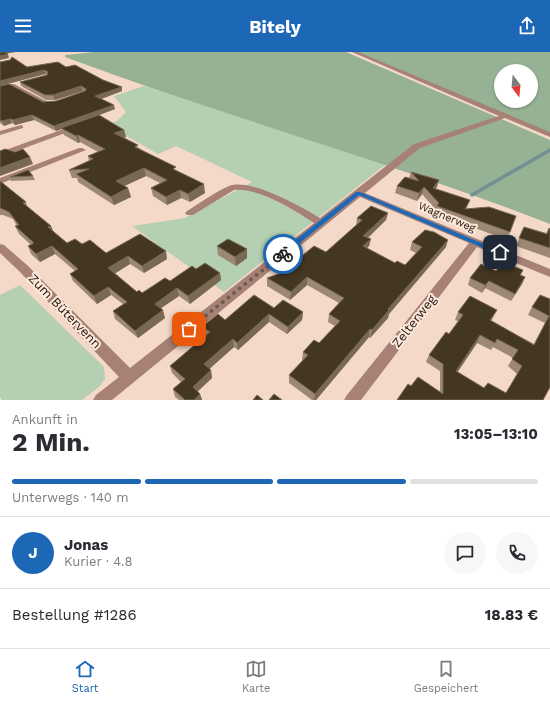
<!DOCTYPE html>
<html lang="de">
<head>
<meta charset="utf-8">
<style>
	body { margin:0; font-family:"Work Sans",sans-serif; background:#f7f7f7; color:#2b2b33; height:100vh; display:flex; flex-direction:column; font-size:15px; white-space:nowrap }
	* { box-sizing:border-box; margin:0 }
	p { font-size:13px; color:#7c7c81 }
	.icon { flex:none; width:22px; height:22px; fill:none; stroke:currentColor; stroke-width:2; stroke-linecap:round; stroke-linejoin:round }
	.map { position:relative; height:348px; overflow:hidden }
	.sheet { display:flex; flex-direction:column; background:#fff; flex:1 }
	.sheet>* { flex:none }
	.needle { width:26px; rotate:164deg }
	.buttons { position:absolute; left:494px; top:12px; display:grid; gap:8px }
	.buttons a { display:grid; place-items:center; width:44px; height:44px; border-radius:50%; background:#fff; box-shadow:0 1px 3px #0004; font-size:20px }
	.pin { position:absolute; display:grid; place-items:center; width:34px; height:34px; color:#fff; margin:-17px; border-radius:8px; box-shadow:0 2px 6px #0006 }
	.courier { position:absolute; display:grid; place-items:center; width:40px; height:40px; margin:-20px; border:3px solid #1d67b7; border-radius:50%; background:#fff; color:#222; box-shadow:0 1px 5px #0007 }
	.headline em { font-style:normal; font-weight:700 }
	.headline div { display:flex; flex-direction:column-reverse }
	.headline { display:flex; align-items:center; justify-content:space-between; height:68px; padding:0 12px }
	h1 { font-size:26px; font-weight:700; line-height:30px }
	.bar { display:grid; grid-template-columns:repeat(4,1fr); gap:6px 4px; align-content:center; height:48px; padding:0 12px }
	.bar i { height:5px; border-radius:3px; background:#e1e1e2 }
	.bar .on { background:#1d67b7 }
	.bar p { grid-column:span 4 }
	.line { display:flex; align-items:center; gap:10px; padding:0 12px; border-top:1px solid #e1e1e2 }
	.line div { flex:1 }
	.round { display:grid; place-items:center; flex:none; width:42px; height:42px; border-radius:21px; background:#f7f7f7 }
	header { display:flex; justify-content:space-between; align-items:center; height:52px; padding:0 12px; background:#1d67b7; color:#fff; font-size:18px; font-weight:700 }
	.tab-bar { display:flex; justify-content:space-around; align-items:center; height:56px; border-top:1px solid #e1e1e2; background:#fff; font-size:11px; color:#7c7c81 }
	.tab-bar a { display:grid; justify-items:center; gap:2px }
	.tab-bar .on { color:#1d67b7 }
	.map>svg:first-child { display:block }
	.green { fill:#b4cfb1 }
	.forest { fill:#96b193; fill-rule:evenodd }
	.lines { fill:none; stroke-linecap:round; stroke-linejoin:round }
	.stream { stroke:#719094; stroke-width:3.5 }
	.minor { fill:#a78076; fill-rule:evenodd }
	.wall { fill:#9c8875; fill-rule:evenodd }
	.shaded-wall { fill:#796854 }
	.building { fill:#443722; stroke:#796854; fill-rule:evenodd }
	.route { fill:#1d67b7 }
	.done { stroke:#6c5c52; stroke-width:4; stroke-dasharray:0 7.2 }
	.labels { text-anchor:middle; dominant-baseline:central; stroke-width:4; stroke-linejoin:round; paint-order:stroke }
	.street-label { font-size:11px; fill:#231913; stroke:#fee8da }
	.near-street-label { font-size:13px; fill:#231913; stroke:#fee8da }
</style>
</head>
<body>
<header><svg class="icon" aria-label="menu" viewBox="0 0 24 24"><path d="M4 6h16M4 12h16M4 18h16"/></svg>Bitely<svg class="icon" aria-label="share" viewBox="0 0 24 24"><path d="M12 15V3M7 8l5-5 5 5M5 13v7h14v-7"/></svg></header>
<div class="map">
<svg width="550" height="348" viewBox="0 0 550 348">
	<rect width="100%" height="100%" fill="#f5d9c8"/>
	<!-- green -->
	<g class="green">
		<path d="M144,34L385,113L224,240L132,174L185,166L252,130L176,94L158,102L107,73L117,69L126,60L114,44Z"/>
		<path d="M20,233L104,315L105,327L99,335L82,348H2L0,345V243Z"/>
	</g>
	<!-- forest -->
	<g class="forest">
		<path d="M94,0H346L550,88V172C391,110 225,65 65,5V3Z"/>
		<path d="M357,0H550V82ZM501,19H531V49H501Z"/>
	</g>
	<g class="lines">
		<!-- stream -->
		<path class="stream" d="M472,143L550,98"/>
		<!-- minor -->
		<g class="minor">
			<path d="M352,0H358L550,80V85L505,66L420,96L365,141L550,217V225L477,195L361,348H344L347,343L469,191L360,145L112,348H93L96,343L119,325L19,219L0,201V192L4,193L27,213L130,316L314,171C293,157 260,136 234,138L193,163H187L185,161L187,159C200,151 215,140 229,134C251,126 302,155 320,166L414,92L499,64Z"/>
			<path d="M10,32H14L46,49H55L58,51C46,59 21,41 10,34Z"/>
			<path d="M21,73L23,74V76L0,83V79Z"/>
			<path d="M72,74H75L79,76L0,105V100Z"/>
			<path d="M79,96H82L86,98L0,132V126Z"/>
		</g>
	</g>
	<!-- wall -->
	<g class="wall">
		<path d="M27,15H66L122,35V39L101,47L115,57L99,63L124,78L126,85L123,86L139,96L177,119L205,141L190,150L181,146L167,153L153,144L151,136L160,131L146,124L124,134L128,136L131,145L114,153L78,130L77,126H72L69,118L89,109L88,104L98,100L80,90L78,91L64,83L62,77L56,79L34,68L15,73L12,71L4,74L0,71V34L43,50L56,49L84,40L83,39L55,48H46L21,34L20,30L47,23Z"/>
		<path d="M411,120L437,135L435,137L467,155L466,157L510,180L507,188L435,161L436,158L422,142L417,149L395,141L397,134L409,126Z"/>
		<path d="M33,124L35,128L11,129L10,125Z"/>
		<path d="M0,129L26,150L27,154L54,180L67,191L82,192L106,201L167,207L144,221L130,212L115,221L137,240L142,241L170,229L196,217L220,221L221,228L190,252L179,244L161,256L165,266L138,286L115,267L113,259L123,252L111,243L97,252L73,229L70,222L75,219L55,202L40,210L31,202L28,194L31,193L19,182L15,174H17L13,167L3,163H0Z"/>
		<path d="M388,161L386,168L368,186L371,187L369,194L367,196L395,211L405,213L416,201L410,198L412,190L446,195L389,262L388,266L370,286L369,285L316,348H312L289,331V323L303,308H302L303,300L319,291L335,274L328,270L329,262L339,251L307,233L290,248L267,234V226L281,221L326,200L356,174L357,166Z"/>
		<path d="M524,175L546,181L549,176L550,177V206L516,194Z"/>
		<path d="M217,194L247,206L236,214L218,203Z"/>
		<path d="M523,218L521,223L525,225L522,232L511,249L485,236L482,241L468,233L470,226L496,219Z"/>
		<path d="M550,247V335L543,348H397L411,334L440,340V319L426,310L429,303L449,282L458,269L455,268L458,260L497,258L491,269L534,292L545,271L528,263L532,255ZM477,291L491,298L493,295L513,306L508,314L517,322L506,341L484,336L457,320Z"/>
		<path d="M274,256L303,260L302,268L287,282L269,270L238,298L234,295L209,317L211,318L212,326L198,339L200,342L202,348H179L175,345L173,337L181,330L172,321L170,314L206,284L203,282L202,275L225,268Z"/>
	</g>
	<!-- shaded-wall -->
	<g class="shaded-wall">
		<path d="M3,0H16L4,2Z"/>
		<path d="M8,2L9,6L0,8V4Z"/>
		<path d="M44,18L46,22L0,34V29Z"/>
		<path d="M81,34L83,39L55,48L53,43Z"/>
		<path d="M122,35V39L96,49L95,44Z"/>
		<path d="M114,53L115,57L63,77L61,76L62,77L56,79L54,74Z"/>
		<path d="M32,63L34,68L15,73L13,68Z"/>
		<path d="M10,67L12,71L4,74L2,69Z"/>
		<path d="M124,78L126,85L116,89L114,81Z"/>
		<path d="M78,83L80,90L78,91L76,84Z"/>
		<path d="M30,105L33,112L0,124V116Z"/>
		<path d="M144,116L146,124L118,137L116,129Z"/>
		<path d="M439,128L437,135L431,143L433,136Z"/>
		<path d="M204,132L205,141L190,150L188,142Z"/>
		<path d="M424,135L422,142L417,149L419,141Z"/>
		<path d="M128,136L131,145L114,153L111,145Z"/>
		<path d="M180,138L181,146L167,153L166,145Z"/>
		<path d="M470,148L467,155L462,164L465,157Z"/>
		<path d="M388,161L386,168L362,191L363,184Z"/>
		<path d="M51,174L54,181L48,175Z"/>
		<path d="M371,187L369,194L362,201L363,194Z"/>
		<path d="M448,188L446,195L389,262L388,266L370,286L372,278L388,257Z"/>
		<path d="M52,194L55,202L40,210L36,202Z"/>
		<path d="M247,197V206L236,214L235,205Z"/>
		<path d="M166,199L167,207L144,221L142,214Z"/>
		<path d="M128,204L130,212L111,224L108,216Z"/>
		<path d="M220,221L221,228L190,252L188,244Z"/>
		<path d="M307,225V233L290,248L291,240Z"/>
		<path d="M525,225L522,232L511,249L515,242Z"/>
		<path d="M489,229L485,236L482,241L485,233Z"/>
		<path d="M108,235L111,243L97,252L94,244Z"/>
		<path d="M177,236L179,244L157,259L155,252Z"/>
		<path d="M163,258L165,266L138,286L135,279Z"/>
		<path d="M497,258L493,265L487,276L490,268Z"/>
		<path d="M303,260L302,268L287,282L288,275Z"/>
		<path d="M269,262V270L238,298L237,291Z"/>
		<path d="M370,277L369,285L316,348H314L315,342Z"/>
		<path d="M480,283L477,291L453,327L456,319Z"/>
		<path d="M233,287L234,295L206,320L204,312Z"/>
		<path d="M211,318L212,326L195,342L193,335Z"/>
		<path d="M200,342L202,348H194Z"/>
	</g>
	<!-- building -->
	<g class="building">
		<path d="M0,0H5L8,2L0,4Z"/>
		<path d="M12,5L27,15L58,10L66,15L75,13L103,28L122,35L95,44L114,53L54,74L32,63L13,68L10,67L2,69L0,68V34L9,32L43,50L56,49L85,39L86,37L81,34L53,43H45L20,30L47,23L48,20L44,18L0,29V10L10,8Z"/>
		<path d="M99,63L124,78L114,81L138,93L135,95L176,115L173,117L204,132L188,142L180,138L166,145L151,136L167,128L144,116L116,129L128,136L111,145L76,122L89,117L69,118L93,107L88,104L105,97L78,83L76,84L61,76Z"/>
		<path d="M5,97L15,100L23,97L30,105L0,116V99Z"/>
		<path d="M28,118L33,124L10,125Z"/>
		<path d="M411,120L439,128L433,136L470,148L465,157L489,155L516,164L510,180L437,154L439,151L424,135L419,141L397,134L405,125L419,129Z"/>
		<path d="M0,129L26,150L23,151L51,174L48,175L67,191L75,187L82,192L90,188L106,201L140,182L166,199L142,214L128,204L108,216L137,240L139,238L142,241L165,226L170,229L192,214L196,217L205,211L220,221L188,244L177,236L155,252L163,258L135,279L113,259L127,250L108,235L94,244L70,222L78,217L52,194L36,202L28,194L34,191L15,174L19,173L9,160L0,156Z"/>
		<path d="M371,154L388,161L363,184L371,187L363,194L395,211L397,209L405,213L422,195L412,190L425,178L434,180L448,188L388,257L389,258L372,278L370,277L315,342L289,323L308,303L303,300L314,288L319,291L340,269L329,262L344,246L307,225L291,240L267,226L281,221L314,194L326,200L362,168L357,166Z"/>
		<path d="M524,175L547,182L549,176L550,177V196L519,186Z"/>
		<path d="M228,187L247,197L235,205L217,194Z"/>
		<path d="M503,210L523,218L520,223L525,225L515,242L489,229L485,233L470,226L481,212L496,219Z"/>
		<path d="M254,243L274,256L283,248L303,260L288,275L269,262L237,291L233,287L204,312L211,318L193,335L200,342L194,348H185L173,337L185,327L170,314L210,280L202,275L218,262L225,268Z"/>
		<path d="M540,243L550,247V335L543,348H397L408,332L411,334L418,325L443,342V312L429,303L446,280L449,282L463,263L458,260L470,244L497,258L490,268L534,293L549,264L532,255ZM480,283L495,291L497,287L518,298L512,307L522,314L506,341L488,331L484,336L456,319Z"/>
		<path d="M274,342L282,348H269Z"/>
		<path d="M257,343L263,348H253Z"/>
	</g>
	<!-- route -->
	<path class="route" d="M356,140H360L503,200L500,202H497L359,143L285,203H280V200Z"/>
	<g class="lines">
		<!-- done -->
		<path class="done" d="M189,277L283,202"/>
	</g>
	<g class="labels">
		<!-- street labels -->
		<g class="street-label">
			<text transform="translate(447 165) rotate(23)">Wagnerweg</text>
		</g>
		<!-- near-street labels -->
		<g class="near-street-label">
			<text transform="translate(65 259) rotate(46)">Zum Bütervenn</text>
			<text transform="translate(414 269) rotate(-52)">Zelterweg</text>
		</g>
	</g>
</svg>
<div class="buttons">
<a><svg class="needle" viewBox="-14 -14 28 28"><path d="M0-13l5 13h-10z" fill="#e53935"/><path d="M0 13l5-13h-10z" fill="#7c7c81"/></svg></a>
</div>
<div class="pin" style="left:189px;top:277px;background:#ea580c"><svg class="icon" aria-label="bag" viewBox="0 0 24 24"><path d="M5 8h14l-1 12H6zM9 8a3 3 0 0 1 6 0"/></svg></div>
<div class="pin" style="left:500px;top:200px;background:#1f2937"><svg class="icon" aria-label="home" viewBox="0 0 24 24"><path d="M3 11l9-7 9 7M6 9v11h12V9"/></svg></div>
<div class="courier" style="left:283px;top:202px"><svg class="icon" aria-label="bike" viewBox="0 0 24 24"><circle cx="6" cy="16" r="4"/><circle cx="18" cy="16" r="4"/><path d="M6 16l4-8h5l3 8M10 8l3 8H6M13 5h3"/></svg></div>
</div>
<section class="sheet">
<div class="headline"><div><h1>2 Min.</h1><p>Ankunft in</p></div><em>13:05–13:10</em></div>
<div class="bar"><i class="on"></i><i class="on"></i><i class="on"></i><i></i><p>Unterwegs · 140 m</p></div>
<div class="line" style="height:72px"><b class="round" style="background:#1d67b7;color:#fff">J</b><div><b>Jonas</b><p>Kurier · 4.8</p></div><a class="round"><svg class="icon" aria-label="chat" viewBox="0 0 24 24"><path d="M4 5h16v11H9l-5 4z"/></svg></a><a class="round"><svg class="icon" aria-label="phone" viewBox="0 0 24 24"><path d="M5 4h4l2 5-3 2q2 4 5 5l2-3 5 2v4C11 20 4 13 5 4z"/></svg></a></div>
<div class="line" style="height:52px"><div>Bestellung #1286</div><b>18.83 €</b></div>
</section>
<nav class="tab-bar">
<a class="on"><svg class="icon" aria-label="home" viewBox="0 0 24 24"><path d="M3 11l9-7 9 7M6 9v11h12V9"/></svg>Start</a>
<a><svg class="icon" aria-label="map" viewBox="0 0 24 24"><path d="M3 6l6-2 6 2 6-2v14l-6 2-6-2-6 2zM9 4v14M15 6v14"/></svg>Karte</a>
<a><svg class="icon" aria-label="saved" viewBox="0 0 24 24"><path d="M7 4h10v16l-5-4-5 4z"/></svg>Gespeichert</a>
</nav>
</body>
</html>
